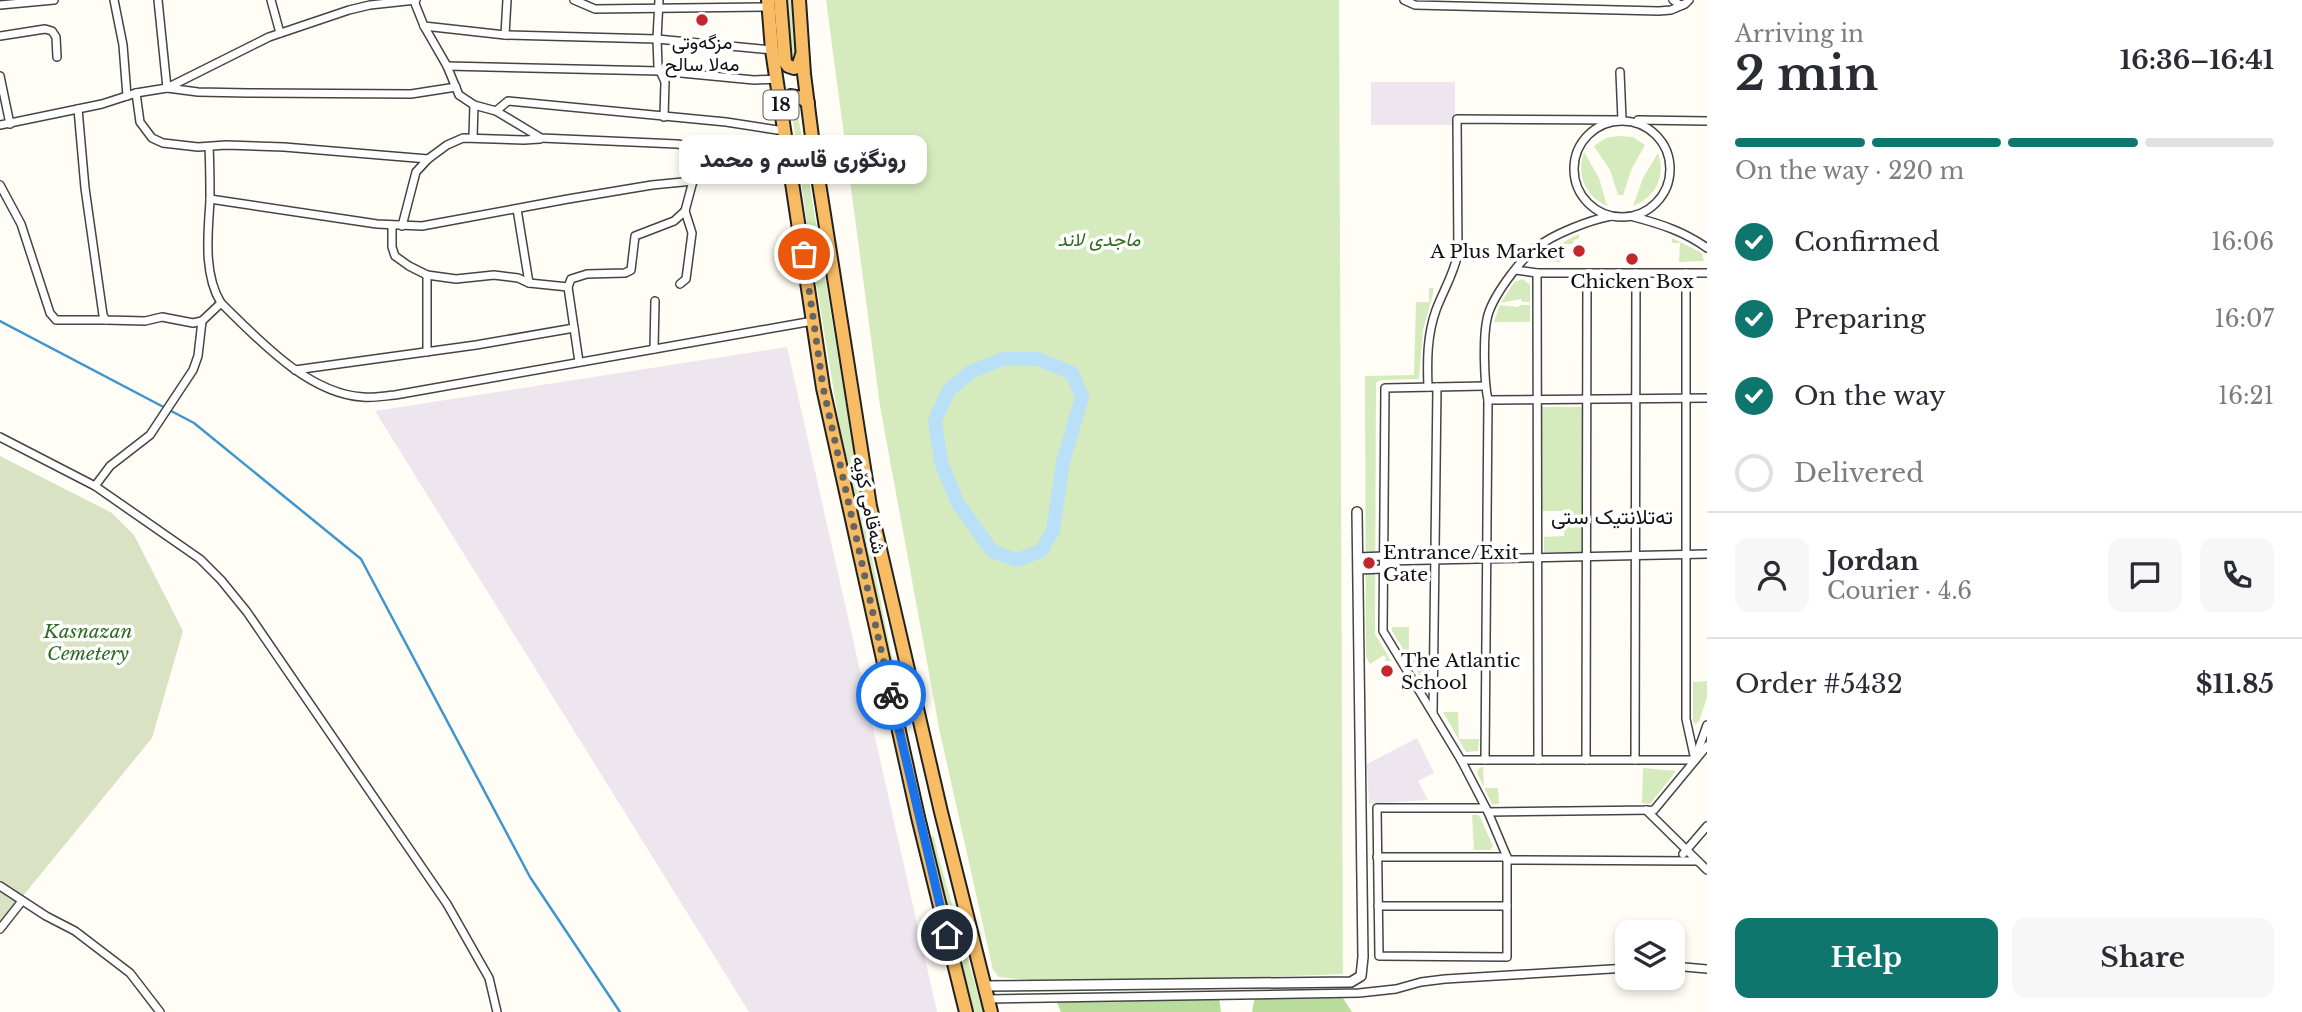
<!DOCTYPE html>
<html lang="en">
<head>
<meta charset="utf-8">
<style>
	body { margin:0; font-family:"Libre Baskerville",Vazirmatn,serif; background:#f7f7f7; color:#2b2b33; height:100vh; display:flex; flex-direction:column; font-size:26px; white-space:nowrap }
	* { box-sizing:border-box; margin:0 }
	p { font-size:23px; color:#7c7c81 }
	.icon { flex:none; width:38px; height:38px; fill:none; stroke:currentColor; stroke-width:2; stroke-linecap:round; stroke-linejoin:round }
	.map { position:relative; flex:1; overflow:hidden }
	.sheet { display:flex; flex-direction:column; background:#fff; width:595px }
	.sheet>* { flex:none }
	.tools { position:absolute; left:1615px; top:920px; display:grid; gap:14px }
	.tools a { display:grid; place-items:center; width:70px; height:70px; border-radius:14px; background:#fff; box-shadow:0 4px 10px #0003; font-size:35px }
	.pin { position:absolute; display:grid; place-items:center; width:60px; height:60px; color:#fff; margin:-30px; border:4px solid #fff; border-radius:50%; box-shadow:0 2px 7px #0007 }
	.courier { position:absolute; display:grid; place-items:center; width:70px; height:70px; margin:-35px; border:5px solid #1a73e8; border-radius:50%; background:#fff; color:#222; box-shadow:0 2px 9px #0007 }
	.bubble { position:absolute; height:49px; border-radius:14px; background:#fff; box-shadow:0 4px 10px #0003; font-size:23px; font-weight:800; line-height:49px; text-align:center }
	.overview em { font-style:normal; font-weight:800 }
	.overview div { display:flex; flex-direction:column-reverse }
	.overview { display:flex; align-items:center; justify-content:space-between; height:119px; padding:0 28px }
	h1 { font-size:46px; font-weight:800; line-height:52px }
	.bar { display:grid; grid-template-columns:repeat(4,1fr); gap:10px 7px; align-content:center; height:84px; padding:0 28px }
	.bar i { height:9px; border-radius:5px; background:#e1e1e2 }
	.bar .on { background:#0f766e }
	.bar p { grid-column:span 4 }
	.line { display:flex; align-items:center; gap:18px; padding:0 28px; border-top:2px solid #e1e1e2 }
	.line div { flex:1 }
	.round { display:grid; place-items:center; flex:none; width:74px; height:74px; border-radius:14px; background:#f7f7f7 }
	ol { padding:0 28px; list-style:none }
	li { display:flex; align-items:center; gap:21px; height:77px }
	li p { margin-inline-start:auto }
	li .icon { padding:7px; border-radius:50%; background:#0f766e; color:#fff; stroke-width:4 }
	li:last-child { color:#7c7c81 }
	li i { width:38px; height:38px; border:4px solid #e1e1e2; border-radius:50% }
	.action { display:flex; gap:14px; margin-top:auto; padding:14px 28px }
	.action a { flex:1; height:80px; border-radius:14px; background:#0f766e; color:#fff; font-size:28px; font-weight:800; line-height:80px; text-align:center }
	.action a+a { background:#f7f7f7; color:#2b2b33 }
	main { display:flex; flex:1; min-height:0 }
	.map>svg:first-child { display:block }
	.industrial { fill:#eee6ef }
	.green { fill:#d5ebbd }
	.forest { fill:#b9dc9c }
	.cemetery { fill:#d9e3c4 }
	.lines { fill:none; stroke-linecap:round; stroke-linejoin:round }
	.stream { stroke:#3f96cf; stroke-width:2.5 }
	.river { stroke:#b9e0f7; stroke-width:14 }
	.minor-casing { stroke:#444; stroke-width:10 }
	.tertiary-casing { stroke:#444; stroke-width:12 }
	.trunk-casing { stroke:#222; stroke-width:16 }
	.minor { stroke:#fff; stroke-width:7 }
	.tertiary { stroke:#fff; stroke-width:9 }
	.trunk { stroke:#f7bc64; stroke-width:12 }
	.done { stroke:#646461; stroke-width:7; stroke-dasharray:0 12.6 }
	.route { stroke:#1a73e8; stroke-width:9 }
	.poi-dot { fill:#c4262e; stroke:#fff; stroke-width:2.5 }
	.labels { text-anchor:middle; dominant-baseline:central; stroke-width:7; stroke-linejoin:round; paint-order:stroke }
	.shield { fill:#fff; stroke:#585858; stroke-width:2 }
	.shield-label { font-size:18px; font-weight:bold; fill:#111 }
	.poi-label { font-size:19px; fill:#111; stroke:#fff }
	.park-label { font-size:19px; font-style:italic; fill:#2f6b1f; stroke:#fff }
	.street-label { font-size:19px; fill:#111; stroke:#fff }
	.neighbourhood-label { font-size:21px; fill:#111; stroke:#fff }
</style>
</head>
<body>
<main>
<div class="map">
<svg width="1707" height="1012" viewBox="0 0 1707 1012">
	<rect width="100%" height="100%" fill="#fffdf5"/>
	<!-- industrial -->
	<g class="industrial">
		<rect x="1371" y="82" width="84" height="43"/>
		<path d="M787,347L937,1012H749L375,411Z"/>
		<path d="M1417,738L1434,773L1418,781L1428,800L1369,804L1367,764Z"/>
	</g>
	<!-- green -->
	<g class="green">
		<path d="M787,0H792L796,58L793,60Z"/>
		<path d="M826,0H1339L1343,974L1069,984L999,977L993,970L940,733L880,406Z"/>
		<path d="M791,103L798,115L870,548L919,792L887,681L863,570L808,233Z"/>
		<path d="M1618,136L1633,137L1645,145L1632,168L1623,195H1618L1610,170L1594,146L1606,138Z"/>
		<path d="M1584,152L1599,178L1607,206C1585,196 1576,175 1584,152Z"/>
		<path d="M1658,153C1666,176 1656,197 1633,206L1643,178Z"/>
		<path d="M1579,234V238L1573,241V244H1562L1560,262L1538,261L1540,255L1544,252Z"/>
		<path d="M1672,238L1702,253L1704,261L1679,262L1680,243H1672Z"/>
		<path d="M1523,279L1530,285V302H1522L1521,299L1501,303L1514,282Z"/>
		<path d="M1429,288H1433V294L1423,330L1419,379L1381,380L1376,383L1375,634L1391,661H1385L1386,658L1384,655L1370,664L1366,657L1365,376L1414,375L1416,302H1429Z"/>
		<path d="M1500,305L1517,307L1521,305H1530V322H1494Z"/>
		<path d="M1542,407H1582V552H1544V537L1564,536V511H1542Z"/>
		<path d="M1392,627H1409V655L1428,654V676L1421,678L1392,631Z"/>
		<path d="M1707,681V698L1699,721L1695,724L1693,721V682Z"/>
		<path d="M1443,712H1458L1459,739H1479L1478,751L1466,752Z"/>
		<path d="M1483,767L1484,788H1498L1499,804H1492L1477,773L1479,768Z"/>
		<path d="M1643,768L1676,771L1650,804L1642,803Z"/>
		<path d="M1472,815H1478L1480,817L1493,846L1490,850H1474Z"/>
		<path d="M934,836L938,855L983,1012H974L930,837Z"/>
	</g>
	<!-- forest -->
	<g class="forest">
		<path d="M1341,995L1352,1012H1252L1255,996Z"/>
		<path d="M1055,998H1219L1221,1012H1061Z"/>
	</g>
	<!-- cemetery -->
	<path class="cemetery" d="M0,456L112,513L134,535L183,631L152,738L0,924Z"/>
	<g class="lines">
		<!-- stream -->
		<path class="stream" d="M0,321L194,423L361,559L530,877L620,1012"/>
		<!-- river -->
		<path class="river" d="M1003,359H1038L1072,373L1082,397L1063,462L1053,531L1041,551L1017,560L992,551L957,502L941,462L935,420L949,390L972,371Z"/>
		<!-- minor casing -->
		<g class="minor-casing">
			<g id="minor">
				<path d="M114,0L123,45L127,96"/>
				<path d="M158,0L167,88L198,92L248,93L411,94L456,87"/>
				<path d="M271,0L280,33"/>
				<path d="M574,0L595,9L768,7"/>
				<path d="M659,0L657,39L658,66L665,82L664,117"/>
				<path d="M1404,0L1415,5L1659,11L1671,10L1683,5"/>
				<path d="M1673,0L1680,5L1685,4L1689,0"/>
				<path d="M414,1L424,26L447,66L459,95L474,105L496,111L541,138L677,144L739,153L746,158L790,163"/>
				<path d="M0,5L54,0"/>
				<path d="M424,26L505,35L657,39L772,50"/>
				<path d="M505,35L507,0"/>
				<path d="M0,36L45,29L52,31L56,37L57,57"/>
				<path d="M447,66L660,71L754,80L778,79"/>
				<path d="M1620,72L1622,120"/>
				<path d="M0,76L10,124"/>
				<path d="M136,93L140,122L152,138L163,143L198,147L226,145L284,147L428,159"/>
				<path d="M78,109L85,188L103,315L106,320L145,321L162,317L193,323L202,321L221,303"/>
				<path d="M496,111L508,101L726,122L784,131"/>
				<path d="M1638,120L1707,121"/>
				<circle cx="1622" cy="169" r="48"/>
				<path d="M0,125L102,104L136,93L167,88L269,37L349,10L370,5L416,0"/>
				<path d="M473,137L474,105"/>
				<path d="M209,147C210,165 210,183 210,201C208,233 203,274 221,303C258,339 308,394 363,397C373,398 384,396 395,395L813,321"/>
				<path d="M0,185L21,224L50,313L56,320H106"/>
				<path d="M210,199L377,224L422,226L568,199L652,185L693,181L711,172L746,158"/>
				<path d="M517,209L529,283"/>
				<path d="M1634,217C1661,224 1685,232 1707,248"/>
				<path d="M392,226V247L395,256L409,266L427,275L456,279L494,275L518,278L529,283L568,287L571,279L587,274L625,273L631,270L635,236L674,221L685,211"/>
				<path d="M402,226L416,172L428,159L447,145L463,138L524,140L540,139"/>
				<path d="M1516,270L1537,273H1707"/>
				<path d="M1537,273L1538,760"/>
				<path d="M1686,273V719L1695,760"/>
				<path d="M680,284L686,279L692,233L685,211L693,181"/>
				<path d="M568,287L579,362"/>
				<path d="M654,349L655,301"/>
				<path d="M427,352V275"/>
				<path d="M295,370L476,345L574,328"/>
				<path d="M1485,386L1385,388L1383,631L1461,760L1486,808L1488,812L1507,857V957L1379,956L1377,808H1486"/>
				<path d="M1428,387C1427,361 1427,335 1436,310C1443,291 1454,274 1458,253L1457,119L1619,120"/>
				<path d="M1488,400L1707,398"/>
				<path d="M0,437L95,486L200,559L221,580L247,612L447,904L489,978L497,1012"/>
				<path d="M95,486L110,466L150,435L193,370L198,356L202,321"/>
				<path d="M1358,557L1384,556"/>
				<path d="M1384,561L1707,554"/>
				<path d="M1358,570L1383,569"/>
				<path d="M1433,712L1437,387"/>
				<path d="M1696,756L1707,725"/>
				<path d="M1461,760H1695"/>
				<path d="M1485,760L1488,400C1484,382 1483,337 1487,319C1491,298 1519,261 1536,248C1553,234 1590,220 1611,216"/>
				<path d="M1586,760L1587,273"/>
				<path d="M1635,760L1636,273"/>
				<path d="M1646,810L1707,870"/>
				<path d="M1488,812L1654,810L1707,746"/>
				<path d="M1683,854L1707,826"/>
				<path d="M1377,857H1507"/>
				<path d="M1507,860L1697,861"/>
				<path d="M0,886L46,916L75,931L130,973L160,1012"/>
				<path d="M1378,906H1507"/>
				<path d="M0,929L22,901"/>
				<path d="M1673,966L1707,969"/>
				<path d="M987,999L1359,993L1396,989L1421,982L1445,979L1628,968"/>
			</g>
		</g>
		<!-- tertiary casing -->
		<g class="tertiary-casing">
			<path id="tertiary" d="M984,986L1351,982L1361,976L1363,957L1357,512"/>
		</g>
		<!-- trunk casing -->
		<g class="trunk-casing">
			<g id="trunk">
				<path d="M768,0L772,50L823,388L918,817L966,1012"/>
				<path d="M780,0L785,62L788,66L794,68L798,67L802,55"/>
				<path d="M799,0L804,74L813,145L870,506L941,812L991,1012"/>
				<path d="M782,110L785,100L791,96L802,98L808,103"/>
			</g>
		</g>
		<!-- minor -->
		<use href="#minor" class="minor"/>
		<!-- tertiary -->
		<use href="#tertiary" class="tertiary"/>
		<!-- trunk -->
		<use href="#trunk" class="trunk"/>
	</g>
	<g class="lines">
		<!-- done -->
		<path class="done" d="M804,254L823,387L891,695"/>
		<!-- route -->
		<path class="route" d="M891,695L947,935"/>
	</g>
	<!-- markers -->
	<g class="poi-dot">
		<circle cx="702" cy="20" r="7"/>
		<circle cx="1579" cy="251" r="7"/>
		<circle cx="1632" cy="259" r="7"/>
		<circle cx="1369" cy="563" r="7"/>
		<circle cx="1387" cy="671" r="7"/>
	</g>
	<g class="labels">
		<!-- shield labels -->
		<rect class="shield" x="763.5" y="90.5" width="35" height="29" rx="5"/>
		<g class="shield-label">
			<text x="781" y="105">18</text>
		</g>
		<!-- poi labels -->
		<g class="poi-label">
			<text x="702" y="42">مزگەوتی<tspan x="702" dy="22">مەلا سالح</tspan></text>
			<text x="1565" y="251" text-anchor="end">A Plus Market</text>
			<text x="1632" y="281">Chicken Box</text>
			<text x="1383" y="552" text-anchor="start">Entrance/Exit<tspan x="1383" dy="22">Gate</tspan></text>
			<text x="1401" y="660" text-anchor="start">The Atlantic<tspan x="1401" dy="22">School</tspan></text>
		</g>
		<!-- park labels -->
		<g class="park-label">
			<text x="1099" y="239">ماجدی لاند</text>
			<text x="88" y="631">Kasnazan<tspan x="88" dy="22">Cemetery</tspan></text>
		</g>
		<!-- street labels -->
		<g class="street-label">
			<text transform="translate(869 505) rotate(78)">شەقامی کۆیە</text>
		</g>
		<!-- neighbourhood labels -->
		<g class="neighbourhood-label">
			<text x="1612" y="517">تەتلانتیک ستی</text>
		</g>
	</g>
</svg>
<div class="tools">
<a><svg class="icon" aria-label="layers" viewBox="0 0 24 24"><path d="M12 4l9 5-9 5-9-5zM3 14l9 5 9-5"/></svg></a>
</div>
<div class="pin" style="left:804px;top:254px;background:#ea580c"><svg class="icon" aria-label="bag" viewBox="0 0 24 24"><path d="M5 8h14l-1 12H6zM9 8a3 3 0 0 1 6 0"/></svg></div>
<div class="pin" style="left:947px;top:935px;background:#1f2937"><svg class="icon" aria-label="home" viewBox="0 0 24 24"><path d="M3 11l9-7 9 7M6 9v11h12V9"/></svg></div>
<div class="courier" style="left:891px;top:695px"><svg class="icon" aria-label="bike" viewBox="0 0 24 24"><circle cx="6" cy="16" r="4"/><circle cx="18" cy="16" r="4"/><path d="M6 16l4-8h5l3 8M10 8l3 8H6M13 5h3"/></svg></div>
<div class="bubble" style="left:679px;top:135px;width:248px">رونگۆری قاسم و محمد</div>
</div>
<section class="sheet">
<div class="overview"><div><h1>2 min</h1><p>Arriving in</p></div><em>16:36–16:41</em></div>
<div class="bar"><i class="on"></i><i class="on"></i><i class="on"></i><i></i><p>On the way · 220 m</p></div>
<ol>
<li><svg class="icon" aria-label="check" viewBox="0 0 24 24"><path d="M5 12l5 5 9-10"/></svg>Confirmed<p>16:06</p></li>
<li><svg class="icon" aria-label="check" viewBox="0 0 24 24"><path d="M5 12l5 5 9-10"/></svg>Preparing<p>16:07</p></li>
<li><svg class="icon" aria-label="check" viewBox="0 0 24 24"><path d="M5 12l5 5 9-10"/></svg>On the way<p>16:21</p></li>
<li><i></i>Delivered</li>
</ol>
<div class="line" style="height:126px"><a class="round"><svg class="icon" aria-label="person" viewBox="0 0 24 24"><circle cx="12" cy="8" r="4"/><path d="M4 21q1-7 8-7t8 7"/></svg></a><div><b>Jordan</b><p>Courier · 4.6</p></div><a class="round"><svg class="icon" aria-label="chat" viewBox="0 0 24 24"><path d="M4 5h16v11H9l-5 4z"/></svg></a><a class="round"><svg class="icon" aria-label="phone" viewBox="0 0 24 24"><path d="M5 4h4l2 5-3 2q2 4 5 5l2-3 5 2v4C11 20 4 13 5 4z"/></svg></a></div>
<div class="line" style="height:91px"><div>Order #5432</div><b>$11.85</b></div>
<div class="action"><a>Help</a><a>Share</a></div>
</section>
</main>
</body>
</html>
